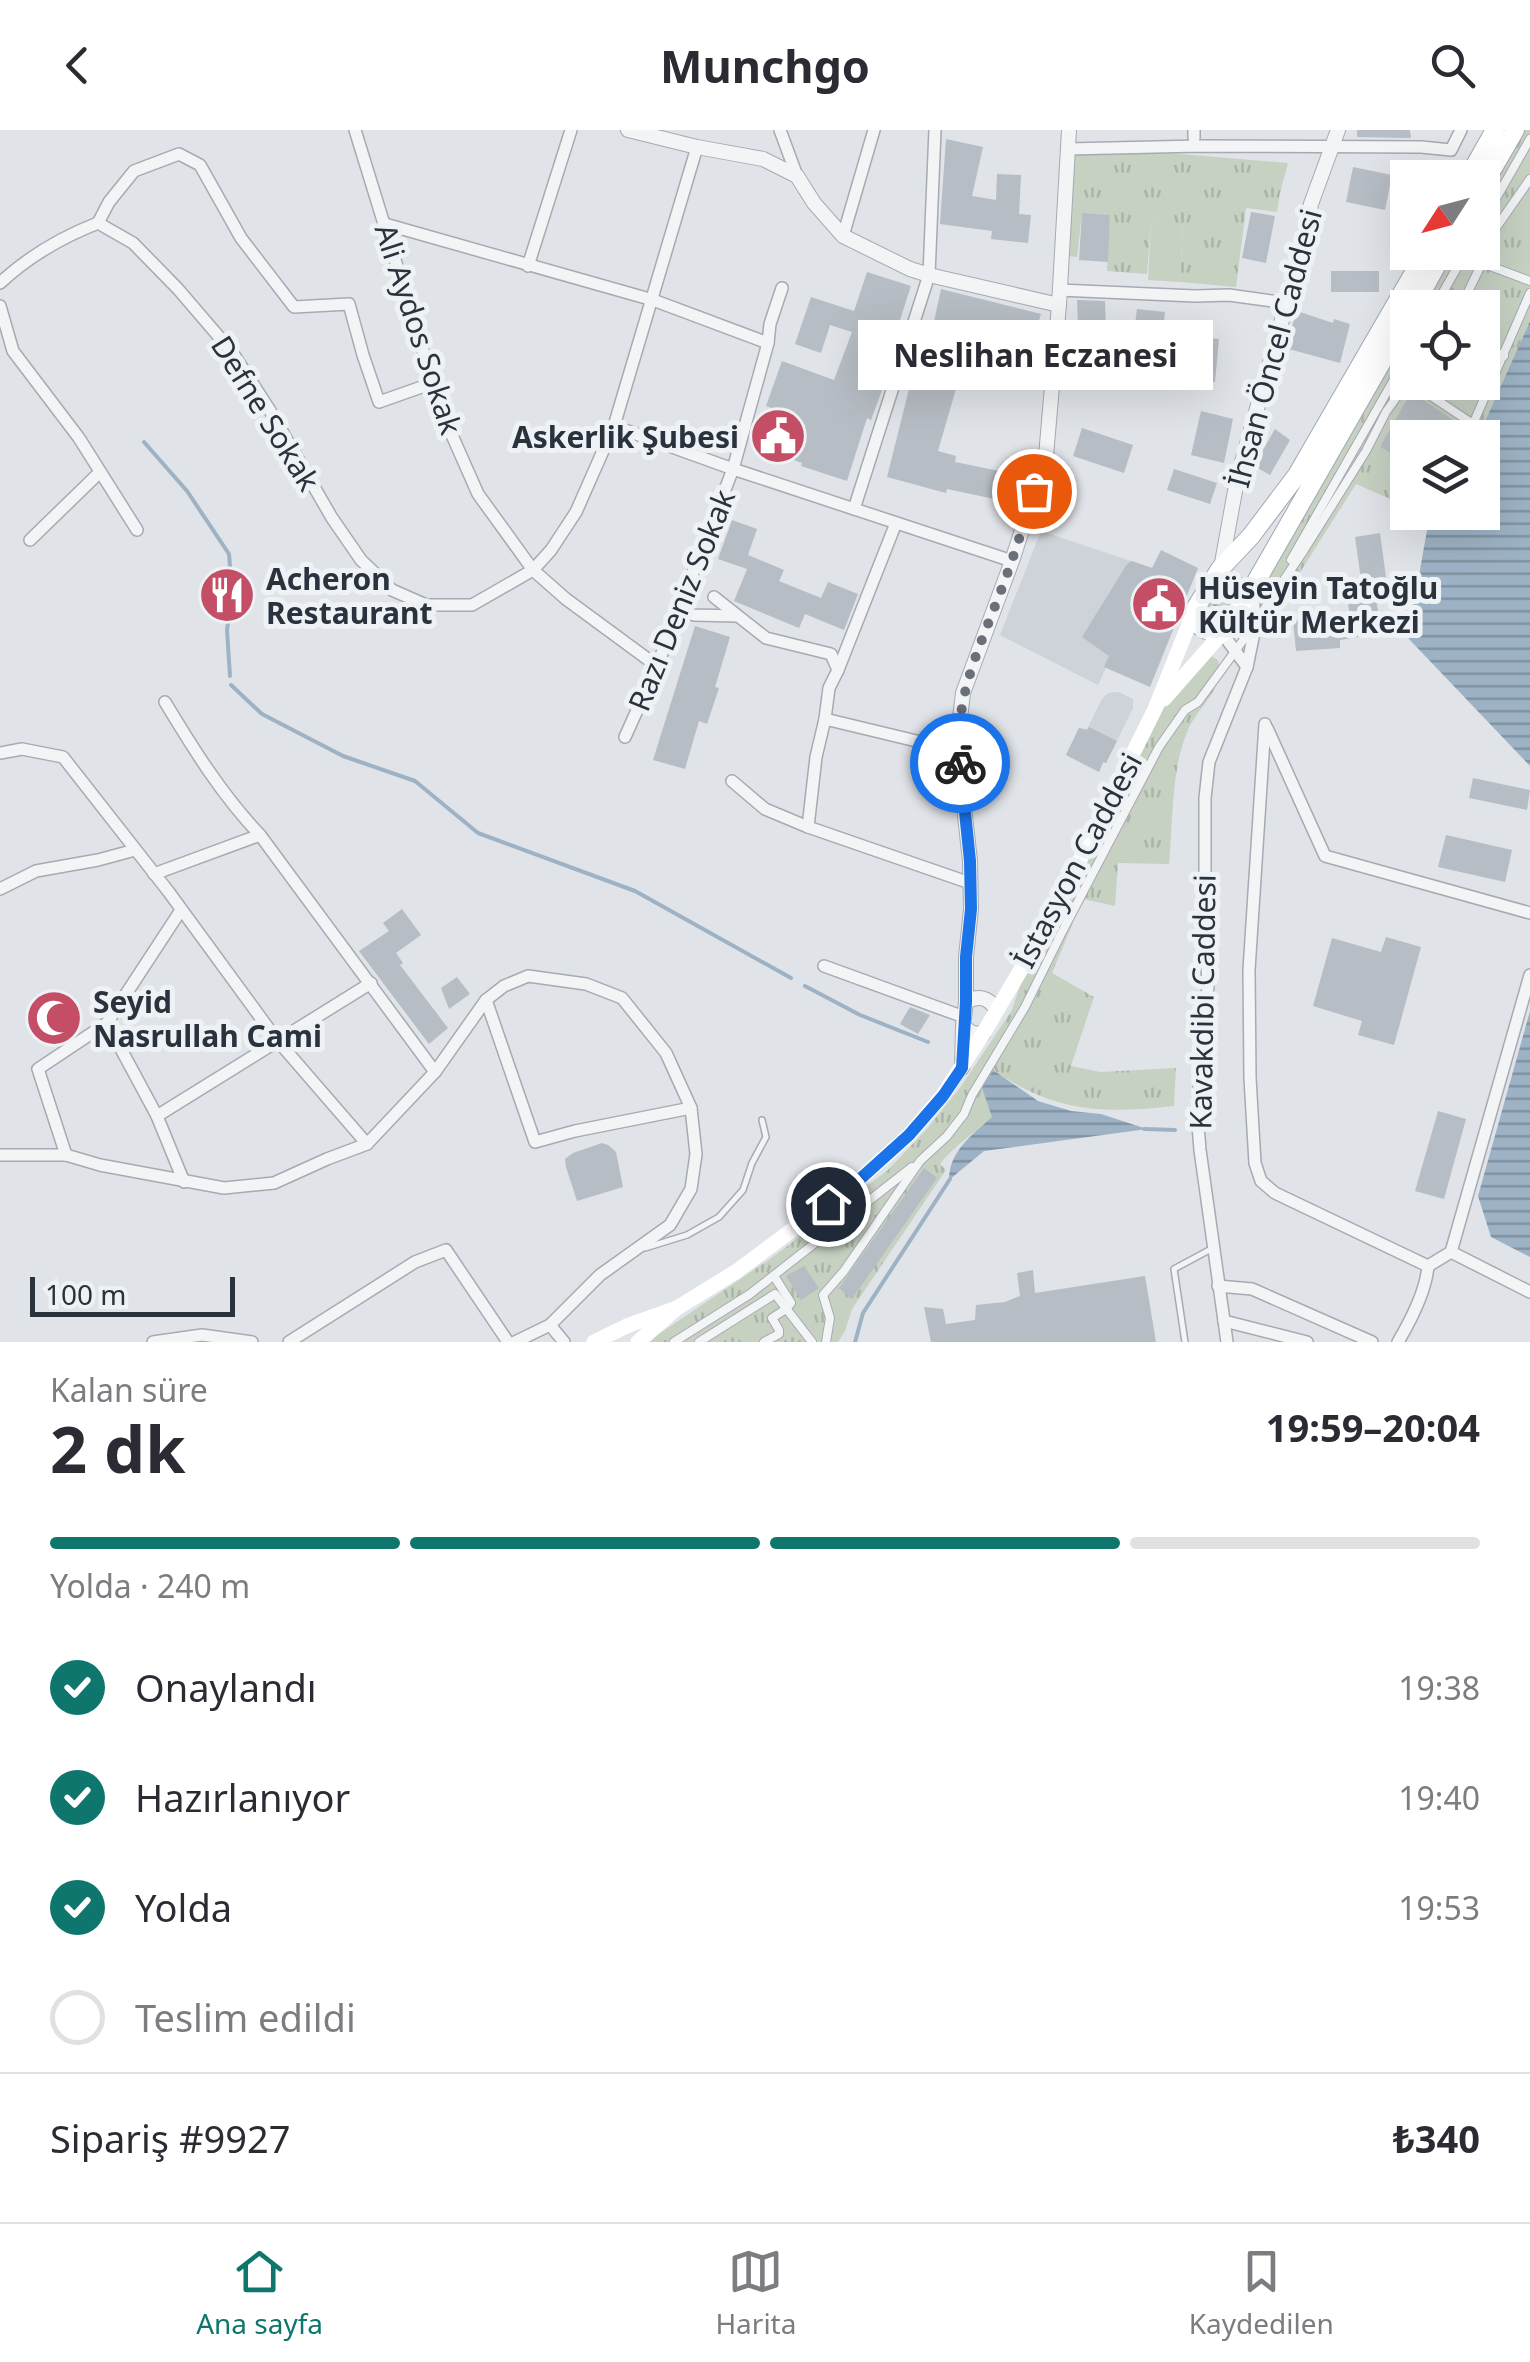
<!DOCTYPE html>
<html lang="tr">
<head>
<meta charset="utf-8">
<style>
	body { margin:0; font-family:"Noto Sans",sans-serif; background:#f7f7f7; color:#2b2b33; height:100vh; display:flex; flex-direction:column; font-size:38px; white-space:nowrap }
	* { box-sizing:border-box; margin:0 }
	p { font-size:32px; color:#7c7c81 }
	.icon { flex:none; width:55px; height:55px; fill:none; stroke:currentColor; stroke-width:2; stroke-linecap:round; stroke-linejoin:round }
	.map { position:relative; height:1212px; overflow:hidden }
	.side { display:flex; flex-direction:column; background:#fff; flex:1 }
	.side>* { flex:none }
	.needle { width:65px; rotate:234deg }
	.buttons { position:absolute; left:1390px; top:30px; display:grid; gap:20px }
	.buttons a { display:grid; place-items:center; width:110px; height:110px; border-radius:0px; background:#fff; box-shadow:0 10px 40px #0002; font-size:50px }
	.scale { position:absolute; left:30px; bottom:25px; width:205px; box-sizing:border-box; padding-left:10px; border:5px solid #2a323e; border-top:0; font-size:28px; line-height:35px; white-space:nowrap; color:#2a323e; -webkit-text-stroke:8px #eff2f5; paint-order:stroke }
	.pin { position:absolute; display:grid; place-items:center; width:85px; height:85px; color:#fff; margin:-42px; border:5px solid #fff; border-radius:50%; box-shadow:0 2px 10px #0007 }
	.courier { position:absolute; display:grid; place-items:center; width:100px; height:100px; margin:-50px; border:8px solid #1a73e8; border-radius:50%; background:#fff; color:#222; box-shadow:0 2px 12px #0007 }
	.bubble { position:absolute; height:70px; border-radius:0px; background:#fff; box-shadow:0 10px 40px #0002; font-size:32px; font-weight:700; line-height:70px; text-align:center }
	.headline em { font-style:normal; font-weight:700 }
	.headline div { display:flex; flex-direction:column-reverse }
	.headline { display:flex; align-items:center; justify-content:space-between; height:170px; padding:0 50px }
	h1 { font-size:65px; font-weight:700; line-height:75px }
	.bar { display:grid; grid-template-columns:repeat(4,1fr); gap:15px 10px; align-content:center; height:120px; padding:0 50px }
	.bar i { height:12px; border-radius:8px; background:#e1e1e2 }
	.bar .current { background:#0f766e }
	.bar p { grid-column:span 4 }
	.line { display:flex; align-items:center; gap:25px; padding:0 50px; border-top:2px solid #e1e1e2 }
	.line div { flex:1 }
	ol { padding:0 50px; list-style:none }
	li { display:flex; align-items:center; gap:30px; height:110px }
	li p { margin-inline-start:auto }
	li .icon { padding:10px; border-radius:50%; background:#0f766e; color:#fff; stroke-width:4 }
	li:last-child { color:#7c7c81 }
	li i { width:55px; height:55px; border:5px solid #e1e1e2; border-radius:50% }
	header { display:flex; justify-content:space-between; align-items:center; height:130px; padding:0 50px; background:#fff; font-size:45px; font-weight:700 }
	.menu { display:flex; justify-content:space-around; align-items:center; height:140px; border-top:2px solid #e1e1e2; background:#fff; font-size:28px; color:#7c7c81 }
	.menu a { display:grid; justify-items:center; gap:5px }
	.menu .current { color:#0f766e }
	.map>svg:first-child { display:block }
	.built { fill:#ced3d9 }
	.grass { fill:url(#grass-dots) }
	.park { fill:url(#park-tufts) }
	.garden { fill:#c6d1c2 }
	.water { fill:url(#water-rules) }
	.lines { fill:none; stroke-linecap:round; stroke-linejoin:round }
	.stream { stroke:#9db3c5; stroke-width:4 }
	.building { fill:#b7bdc4 }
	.service-casing { stroke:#a6aab2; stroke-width:8 }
	.pedestrian-casing { stroke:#a6aab2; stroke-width:10 }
	.minor-casing { stroke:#a6aab2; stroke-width:14 }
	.tertiary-casing { stroke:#a6aab2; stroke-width:16 }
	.primary-casing { stroke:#a0a8b2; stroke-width:20 }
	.service { stroke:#f2f4f6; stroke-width:5 }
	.pedestrian { stroke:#f2f4f6; stroke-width:8 }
	.minor { stroke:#f2f4f6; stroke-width:11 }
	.tertiary { stroke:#f2f4f6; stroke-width:14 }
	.secondary { stroke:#fff; stroke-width:15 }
	.primary { stroke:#fff; stroke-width:18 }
	.done { stroke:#6a707a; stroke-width:10; stroke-dasharray:0 18 }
	.route { stroke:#1a73e8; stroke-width:12 }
	.labels { text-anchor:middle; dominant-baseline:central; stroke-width:10; stroke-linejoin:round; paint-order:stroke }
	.street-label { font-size:30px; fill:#2a323e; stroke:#eff2f5 }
	.poi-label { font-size:30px; font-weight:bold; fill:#2a323e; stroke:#eff2f5; text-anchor:start }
</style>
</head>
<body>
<header><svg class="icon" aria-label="back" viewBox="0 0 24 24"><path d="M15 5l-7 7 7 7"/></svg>Munchgo<svg class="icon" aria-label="search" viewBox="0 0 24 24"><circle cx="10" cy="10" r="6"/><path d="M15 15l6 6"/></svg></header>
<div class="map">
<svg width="1530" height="1212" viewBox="0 0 1530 1212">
	<defs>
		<pattern id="grass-dots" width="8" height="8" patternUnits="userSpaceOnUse" patternTransform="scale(2.5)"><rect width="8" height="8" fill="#c6d1c2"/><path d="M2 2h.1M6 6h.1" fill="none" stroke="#aab4a8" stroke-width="1.8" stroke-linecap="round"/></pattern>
		<pattern id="park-tufts" width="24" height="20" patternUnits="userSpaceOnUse" patternTransform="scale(2.5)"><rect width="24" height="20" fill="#c6d1c2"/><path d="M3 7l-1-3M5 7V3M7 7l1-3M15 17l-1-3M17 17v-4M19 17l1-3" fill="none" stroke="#aab4a8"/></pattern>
		<pattern id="water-rules" width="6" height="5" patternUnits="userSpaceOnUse" patternTransform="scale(2.5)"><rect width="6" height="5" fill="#9db3c5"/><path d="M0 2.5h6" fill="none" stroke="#8092a1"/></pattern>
	</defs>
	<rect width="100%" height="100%" fill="#e0e3e8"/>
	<!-- built -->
	<g class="built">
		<path d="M1041,401L1152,438L1098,555L1000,505Z"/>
		<path d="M1119,562L1133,569V578L1106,633H1103L1099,642L1066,625L1079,598L1087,599L1102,569L1108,563Z"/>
	</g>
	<!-- grass -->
	<path class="grass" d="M1231,443L1241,446L1245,450L1244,454L1224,486L1216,492L1206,487L1205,480Z"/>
	<!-- park -->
	<g class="park">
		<path d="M1513,0H1530V191L1478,307L1408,308L1407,373L1397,372L1356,354L1251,520L1260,439L1407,182L1408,252H1482V178L1410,177L1442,123L1482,122L1483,52Z"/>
		<path d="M1074,15L1288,33L1280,63L1277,82L1246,78L1236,157L1180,152L1183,95L1151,92L1147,144L1107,141L1110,85L1082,84L1077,127L1065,126Z"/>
		<path d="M1211,526L1218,530C1225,560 1199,575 1188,600C1171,638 1173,692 1169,734L1118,733L1115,776L1083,769L1052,843L1094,867L1071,936L1100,942L1176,938L1174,976C1101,984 1055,982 993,940L992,987C974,1003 955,1015 940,1034L946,1040L852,1179L845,1201L838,1212H647L770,1129L888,1040L926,1000L962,955L1012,880L1021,853L1152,591Z"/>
	</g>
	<!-- garden -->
	<path class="garden" d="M1151,92L1183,94L1180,152L1148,150Z"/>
	<!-- water -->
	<g class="water">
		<path d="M1530,191V636L1408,508L1430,383L1482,382V308L1478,307Z"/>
		<path d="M1530,881V1127L1491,1107L1478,1066Z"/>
		<path d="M993,940L1038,971L1071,981L1101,984L1147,999L984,1021L949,1050C949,1021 972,1005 992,987L982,958Z"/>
	</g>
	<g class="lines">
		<!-- stream -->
		<g class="stream">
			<path d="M144,312L187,361L229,424L232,462L227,500L230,546"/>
			<path d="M231,555L262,584L343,626L415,651L478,703L635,761L791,848"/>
			<path d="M805,856L860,885L928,912"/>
			<path d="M1144,999L1175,1000"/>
			<path d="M855,1212L863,1183L950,1049"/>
		</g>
	</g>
	<!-- building -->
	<g class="building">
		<path d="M1357,0H1410L1411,8L1357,7Z"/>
		<path d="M946,9L983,17L972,66L996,70L997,44L1021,45L1019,84L1031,85L1028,113L991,109L992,101L940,94Z"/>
		<path d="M1353,37L1392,45L1385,80L1346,72Z"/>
		<path d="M1251,82L1275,86L1266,133L1242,128Z"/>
		<path d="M1082,83L1110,85L1108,132L1079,130Z"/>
		<rect x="1331" y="141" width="48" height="21"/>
		<path d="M867,142L911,156L887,230L891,232L885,252L871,290L867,288L847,351L801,336L802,333L756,316L771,278L766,276L782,231L834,250L852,202L830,195L821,223L795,214L811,167L854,181Z"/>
		<path d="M941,159L1041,184L1019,250L964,231L938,321L956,326L955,332L1014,344L1009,372L947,359L946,363L887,347L913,243L930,195L933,196Z"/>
		<path d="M1077,170L1105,171L1106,199H1101L1103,245H1080Z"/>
		<path d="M1137,179L1165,182L1160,229L1131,226Z"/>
		<path d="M1297,181L1333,193L1334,189L1350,194L1340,233L1285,218Z"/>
		<path d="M1192,206L1219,209L1215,252L1188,250Z"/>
		<path d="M1411,262L1453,290L1443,308H1408V333L1380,317Z"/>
		<path d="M1201,281L1233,289L1224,333L1191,325Z"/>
		<path d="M1082,298L1133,315L1124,343L1073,326Z"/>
		<path d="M1275,299L1290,310L1270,345L1254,336Z"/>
		<path d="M1174,339L1217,353L1210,374L1167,360Z"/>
		<path d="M732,390L757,399L748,425L784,440L779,451L821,468L828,452L858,464L844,500L805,484L799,498L734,471L747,439L718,429Z"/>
		<path d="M1380,403L1388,462L1375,464L1382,503L1340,510V518L1296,521L1293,490L1350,486L1348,474L1364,471L1355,407Z"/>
		<path d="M1161,420L1198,438L1150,557L1104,537L1109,526L1082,507L1127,434L1132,431L1152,438Z"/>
		<path d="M695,496L730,507L715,557L719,558L707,594L699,591L685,639L653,630Z"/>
		<path d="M1089,597L1117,611L1106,633L1103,632L1099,642L1066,625L1079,598L1087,600Z"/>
		<path d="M1473,648L1530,660L1527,680L1469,668Z"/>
		<path d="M1446,705L1512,720L1505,752L1438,737Z"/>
		<path d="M402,779L421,805L396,823L403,833L400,835L448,898L429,914L359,821L389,801L383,793Z"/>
		<path d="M1386,807L1421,817L1394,915L1358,905L1362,891L1313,876L1332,808L1381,822Z"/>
		<path d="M457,847L470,864L449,879L441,858Z"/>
		<path d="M910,877L930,885L918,904L900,894Z"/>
		<path d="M1438,981L1466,989L1444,1069L1415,1061Z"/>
		<path d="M602,1013L608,1015L616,1022L623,1057L577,1071L566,1037L565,1029L573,1023Z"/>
		<path d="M924,1038L937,1048L852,1169L839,1158Z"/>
		<path d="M804,1136L819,1158L801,1170L786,1146Z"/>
		<path d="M1033,1140L1035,1163L1145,1146L1156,1212H931L924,1177L943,1179L946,1194L975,1190L976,1175L1005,1172L1020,1166L1017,1143Z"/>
	</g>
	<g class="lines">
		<!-- service casing -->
		<g class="service-casing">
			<g id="service">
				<path d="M645,1118L687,1105L719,1087L743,1060L752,1033L766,1007L762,990"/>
				<path d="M1185,1212L1174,1139L1213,1118"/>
			</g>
		</g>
		<!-- pedestrian casing -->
		<g class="pedestrian-casing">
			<g id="pedestrian">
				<path d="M1482,93L1530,9"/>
				<path d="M1482,133L1530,151"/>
				<path d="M1434,178L1466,122"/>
				<path d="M1464,178L1467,164L1482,133L1489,108L1530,49"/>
				<path d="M1482,215L1504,226"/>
				<path d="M1410,252L1473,294L1530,163"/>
				<path d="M1291,430L1408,225"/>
				<path d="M674,1212L750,1164L912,1037"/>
				<path d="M699,1212L775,1164L812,1212"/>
				<path d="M764,1212L779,1204V1200L772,1188L786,1179L791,1173L774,1146"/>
				<path d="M826,1212L830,1188L823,1165L844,1141L920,1031L947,1006L964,984L972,965L1025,877L1061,804L1159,617L1185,580L1198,572L1247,505L1304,420L1366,321L1386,282L1408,251"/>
			</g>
		</g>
		<!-- minor casing -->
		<g class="minor-casing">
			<g id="minor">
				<path d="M355,0L433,253L436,269L478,364L533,440L566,469L657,536"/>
				<path d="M780,0L797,46"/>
				<path d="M1194,8V0"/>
				<path d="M1067,19L1199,16L1421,17L1451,20L1461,0"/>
				<path d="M98,93L109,72L134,41L179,24L200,35L241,108L294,177L349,174L363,225L379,272L433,253"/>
				<path d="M385,94L653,170L768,213"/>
				<path d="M843,106L874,0"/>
				<path d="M528,136L571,0"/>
				<path d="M0,153C28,127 62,107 98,93L133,113L178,159L232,222L269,279L332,388L361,430L392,460L426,475H472L533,440L551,420L576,382L614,296L697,17"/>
				<path d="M1059,160L1195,166L1229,165L1286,173"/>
				<path d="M0,176L13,221L79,308L137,400"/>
				<path d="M614,296L733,339L1012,431"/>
				<path d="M854,379L929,145L935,0"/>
				<path d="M30,410L100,342"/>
				<path d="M714,467L766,508L831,524L838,540L829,558L825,589"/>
				<path d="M678,481L694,485L737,486"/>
				<path d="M1222,503L1247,537"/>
				<path d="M838,540L896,393"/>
				<path d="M165,572C194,620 222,665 260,705"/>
				<path d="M1265,594L1249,840L1250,948L1255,1033L1261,1051L1275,1063L1428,1136"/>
				<path d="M1267,598L1325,726L1530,783"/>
				<path d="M625,607L657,536L733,339L768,213L770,194L782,158"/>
				<path d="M0,623L22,619L63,627L168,761L277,910L367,1014"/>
				<path d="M732,651L765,679L808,697L970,753"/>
				<path d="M808,697L816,627L825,589L958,621"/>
				<path d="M154,744L260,705L435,942"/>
				<path d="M0,759L36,741L98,730L135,720"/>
				<path d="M824,836L964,887"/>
				<path d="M486,870L535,1012L575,1001L691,978"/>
				<path d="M107,893L157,986L184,1052"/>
				<path d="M157,986L371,853"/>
				<path d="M0,1025H66L100,1035L224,1058L274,1053L327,1029L367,1014L435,942L486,870L504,856L528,846L586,854L622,868L666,923L691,978L696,1024L691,1059L670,1095L600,1145L550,1195L515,1212"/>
				<path d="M66,1025L38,939L107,893L181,780"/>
				<path d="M1451,1122L1530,1162"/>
				<path d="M1218,1156L1252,1159L1372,1212"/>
				<path d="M1224,1191L1307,1212"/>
				<path d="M550,1195L564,1212"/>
				<path d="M153,1212L202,1205L252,1212"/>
				<path d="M289,1212L415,1132L446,1120L508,1212"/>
				<path d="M1227,1212L1200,1020L1197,983L1208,855L1205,798V668L1209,632L1247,537L1255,498L1253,457"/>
				<path d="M1398,1212C1411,1190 1426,1161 1428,1136L1451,1122L1530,845"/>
			</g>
		</g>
		<!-- tertiary casing -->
		<g class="tertiary-casing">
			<g id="tertiary">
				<path d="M628,0L697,17L763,29L797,46L814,73L843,106L910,139L929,145L1059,175"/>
				<path d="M1221,438L1237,350L1303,115L1311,74L1338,0"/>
				<path d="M966,872V827L971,779L970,731L957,613L963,563L1012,431L1046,326L1059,175L1069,0"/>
				<path d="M983,904L972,903L963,896L966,872C978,865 989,867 996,880"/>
				<path d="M962,938L963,896"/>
			</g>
		</g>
		<!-- primary casing -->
		<g class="primary-casing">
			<g id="primary">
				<path d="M1468,48L1495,0"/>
				<path d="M1482,57L1515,0"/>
				<path d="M1413,178L1444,122"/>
				<path d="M1408,186L1253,457L1222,503C1211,502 1204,501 1196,493L1195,479L1220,439L1251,406L1297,345L1426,122"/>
			</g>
		</g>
		<!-- service -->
		<use href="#service" class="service"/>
		<!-- pedestrian -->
		<use href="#pedestrian" class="pedestrian"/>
		<!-- minor -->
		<use href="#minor" class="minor"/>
		<!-- tertiary -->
		<use href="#tertiary" class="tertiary"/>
		<!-- secondary -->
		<g class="secondary">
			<path d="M1164,569L1222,503"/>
			<path d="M677,1178L737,1141L859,1050L909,1005L943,965L983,904L1050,790L1155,579L1195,479"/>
			<path d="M594,1212L629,1195L677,1178L638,1212"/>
		</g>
		<!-- primary -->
		<use href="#primary" class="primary"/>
	</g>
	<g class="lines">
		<!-- done -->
		<path class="done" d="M960,633C953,569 980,517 1002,458C1014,426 1024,394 1034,361"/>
		<!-- route -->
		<path class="route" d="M828,1074L859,1050L909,1005L943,966L962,938L966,872V827L971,779L970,731L960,633"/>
	</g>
	<!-- icons -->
	<defs>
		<g id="civic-disc" transform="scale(2.875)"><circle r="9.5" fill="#c34e66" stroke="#eff2f5"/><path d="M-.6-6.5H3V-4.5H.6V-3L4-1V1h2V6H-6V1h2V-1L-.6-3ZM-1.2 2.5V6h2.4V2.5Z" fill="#fff"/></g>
		<g id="restaurant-disc" transform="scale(2.875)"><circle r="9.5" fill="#c34e66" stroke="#eff2f5"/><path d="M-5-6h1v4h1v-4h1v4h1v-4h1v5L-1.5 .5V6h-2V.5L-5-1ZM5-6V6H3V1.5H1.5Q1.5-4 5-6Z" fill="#fff"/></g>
		<g id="mosque-disc" transform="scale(2.875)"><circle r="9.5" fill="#c34e66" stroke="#eff2f5"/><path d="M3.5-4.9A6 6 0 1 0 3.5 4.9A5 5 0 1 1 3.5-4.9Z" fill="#fff"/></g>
	</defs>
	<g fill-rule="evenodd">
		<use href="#civic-disc" x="778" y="306"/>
		<use href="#restaurant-disc" x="227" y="465"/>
		<use href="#civic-disc" x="1159" y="474"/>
		<use href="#mosque-disc" x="54" y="888"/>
	</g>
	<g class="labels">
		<!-- street labels -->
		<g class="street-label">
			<text transform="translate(419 199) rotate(72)">Ali Aydos Sokak</text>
			<text transform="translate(1274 218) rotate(-75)">İhsan Öncel Caddesi</text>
			<text transform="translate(266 283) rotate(58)">Defne Sokak</text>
			<text transform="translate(681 470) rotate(-68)">Razı Deniz Sokak</text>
			<text transform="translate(1077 730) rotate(-62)">İstasyon Caddesi</text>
			<text transform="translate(1202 872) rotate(-89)">Kavakdibi Caddesi</text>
		</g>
		<!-- poi labels -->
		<g class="poi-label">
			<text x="739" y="306" text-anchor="end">Askerlik Şubesi</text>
			<text x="266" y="448">Acheron<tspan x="266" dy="34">Restaurant</tspan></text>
			<text x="1198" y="457">Hüseyin Tatoğlu<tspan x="1198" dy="34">Kültür Merkezi</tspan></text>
			<text x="93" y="871">Seyid<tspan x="93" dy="34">Nasrullah Cami</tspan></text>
		</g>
	</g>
</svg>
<div class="buttons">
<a><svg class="needle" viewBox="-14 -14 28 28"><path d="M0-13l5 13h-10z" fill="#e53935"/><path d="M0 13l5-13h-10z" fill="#7c7c81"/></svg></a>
<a><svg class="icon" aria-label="locate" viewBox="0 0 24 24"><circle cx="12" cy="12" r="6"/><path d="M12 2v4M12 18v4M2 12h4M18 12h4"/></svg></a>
<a><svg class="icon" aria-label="layers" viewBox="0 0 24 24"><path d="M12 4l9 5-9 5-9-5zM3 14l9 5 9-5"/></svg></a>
</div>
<div class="scale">100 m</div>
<div class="pin" style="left:1034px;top:361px;background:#ea580c"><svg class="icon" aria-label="bag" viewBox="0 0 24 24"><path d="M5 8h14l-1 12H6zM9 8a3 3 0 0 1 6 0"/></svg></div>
<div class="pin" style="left:828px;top:1074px;background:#1f2937"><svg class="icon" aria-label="home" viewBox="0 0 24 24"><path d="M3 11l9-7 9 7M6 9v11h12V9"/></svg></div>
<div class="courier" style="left:960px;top:633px"><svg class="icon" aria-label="bike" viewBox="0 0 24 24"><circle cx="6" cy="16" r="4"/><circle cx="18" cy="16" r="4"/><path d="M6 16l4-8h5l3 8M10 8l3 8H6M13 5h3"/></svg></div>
<div class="bubble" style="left:858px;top:190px;width:355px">Neslihan Eczanesi</div>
</div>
<section class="side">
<div class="headline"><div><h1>2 dk</h1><p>Kalan süre</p></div><em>19:59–20:04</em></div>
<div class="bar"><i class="current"></i><i class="current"></i><i class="current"></i><i></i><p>Yolda · 240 m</p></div>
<ol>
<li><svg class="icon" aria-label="check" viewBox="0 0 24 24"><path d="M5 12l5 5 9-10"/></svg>Onaylandı<p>19:38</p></li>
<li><svg class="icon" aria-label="check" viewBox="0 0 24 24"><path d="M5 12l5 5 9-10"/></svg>Hazırlanıyor<p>19:40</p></li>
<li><svg class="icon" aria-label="check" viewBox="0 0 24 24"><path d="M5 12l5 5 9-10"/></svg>Yolda<p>19:53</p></li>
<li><i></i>Teslim edildi</li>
</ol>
<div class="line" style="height:130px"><div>Sipariş #9927</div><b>₺340</b></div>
</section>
<nav class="menu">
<a class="current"><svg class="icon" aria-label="home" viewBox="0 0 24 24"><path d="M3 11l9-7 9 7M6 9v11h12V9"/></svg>Ana sayfa</a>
<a><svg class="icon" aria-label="map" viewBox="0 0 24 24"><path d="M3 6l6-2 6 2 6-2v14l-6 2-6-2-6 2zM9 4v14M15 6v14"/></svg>Harita</a>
<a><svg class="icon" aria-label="saved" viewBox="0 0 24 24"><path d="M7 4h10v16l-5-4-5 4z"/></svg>Kaydedilen</a>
</nav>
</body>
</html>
